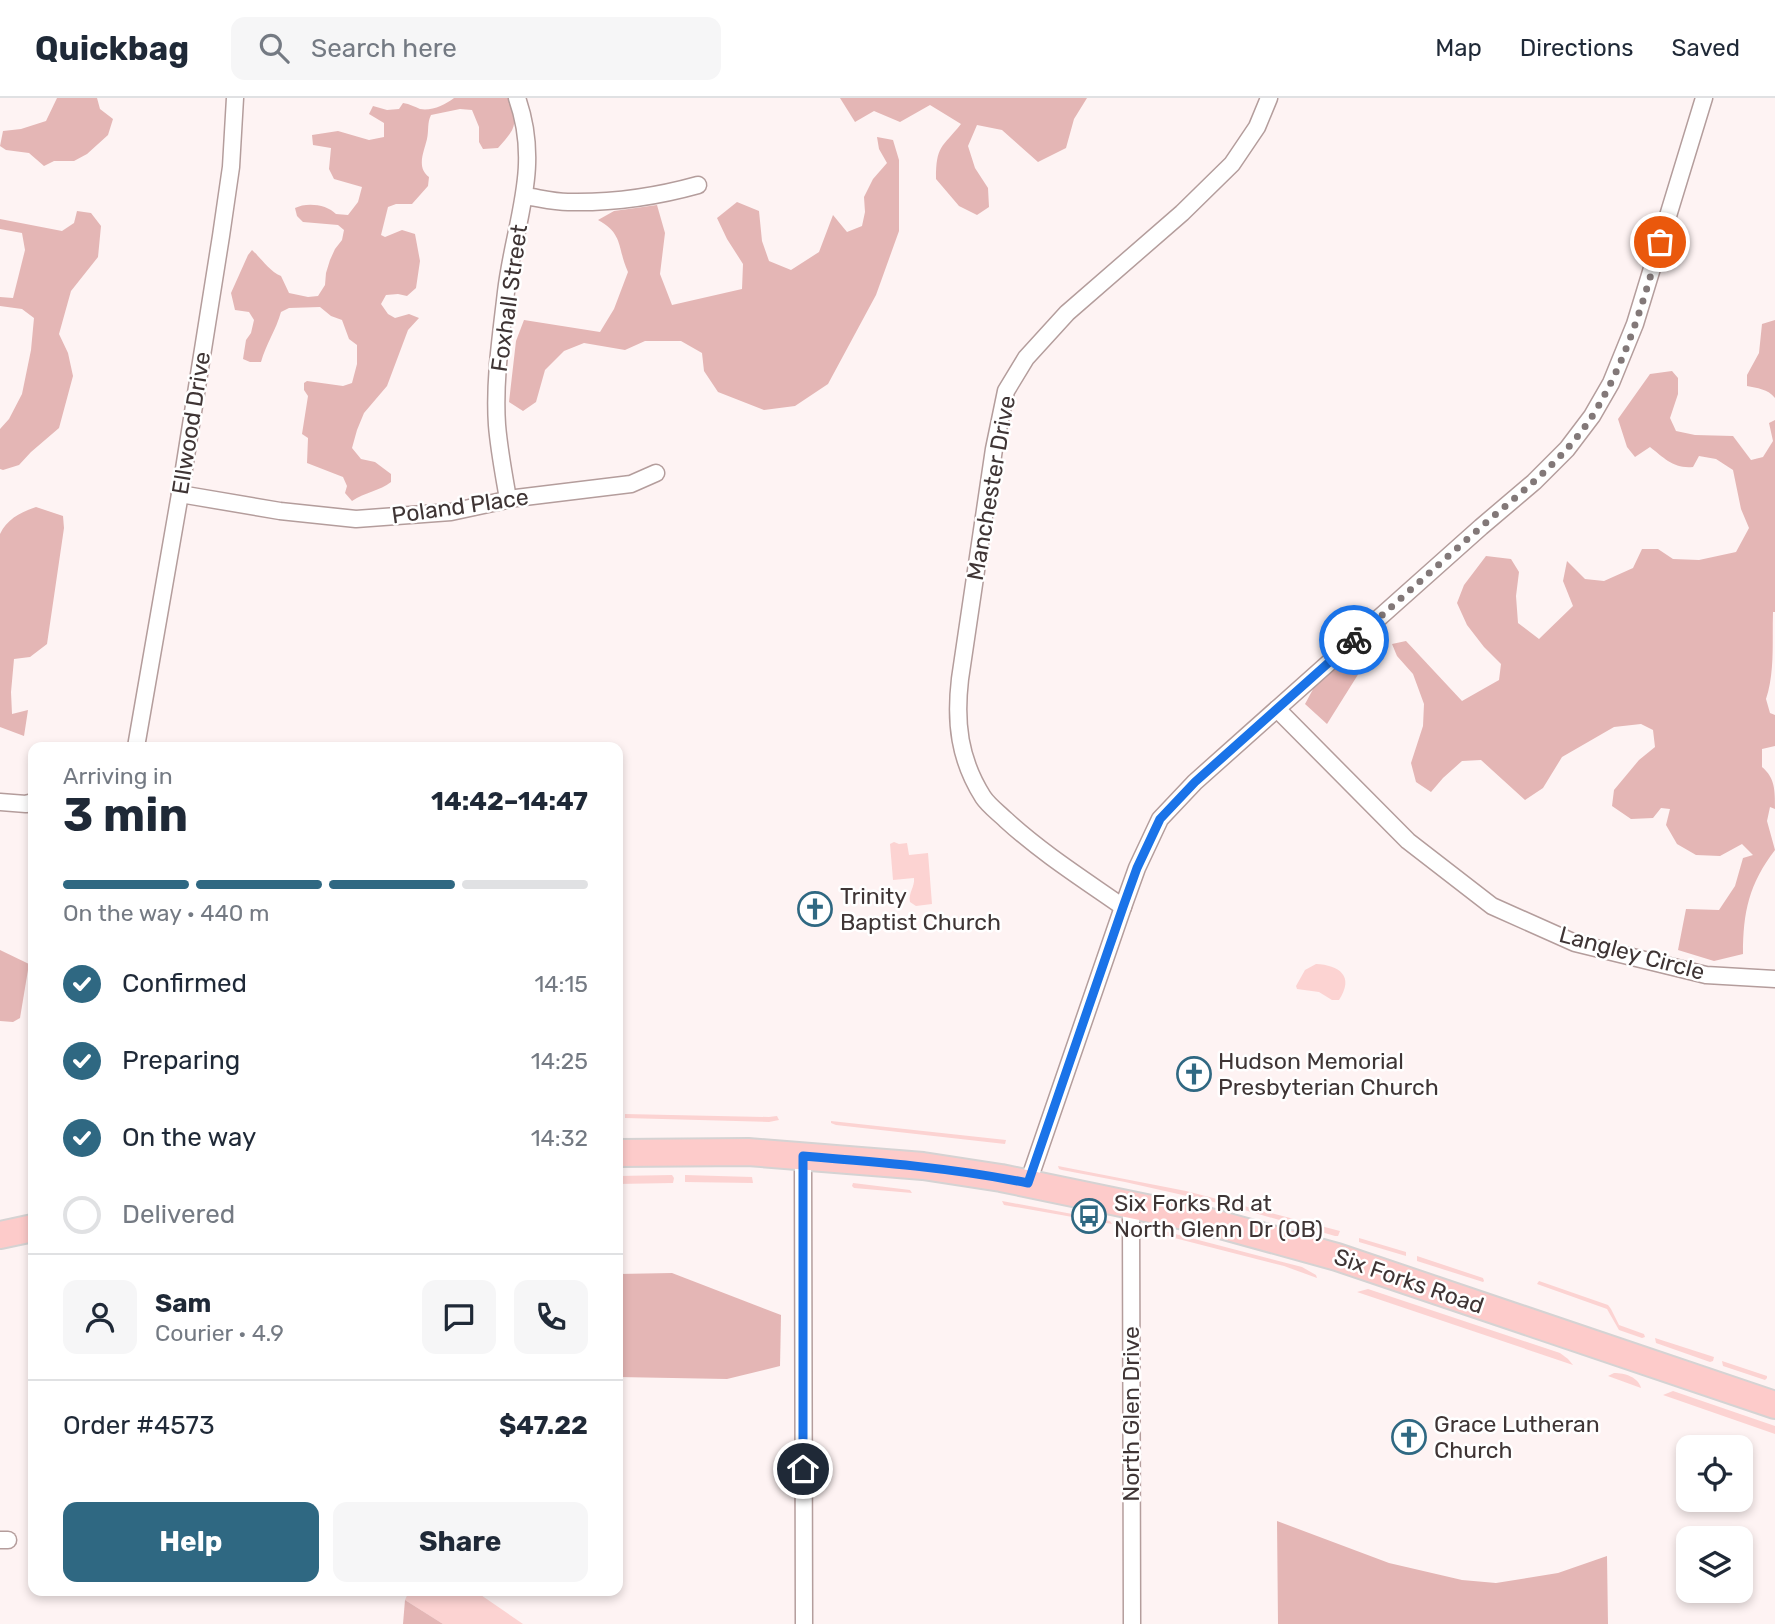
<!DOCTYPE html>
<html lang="en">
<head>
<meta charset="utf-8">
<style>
	body { margin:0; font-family:Rubik,sans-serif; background:#f6f6f7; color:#1f2937; height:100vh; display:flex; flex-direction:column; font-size:26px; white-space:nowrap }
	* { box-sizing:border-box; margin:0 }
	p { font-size:23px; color:#747a83 }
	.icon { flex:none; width:38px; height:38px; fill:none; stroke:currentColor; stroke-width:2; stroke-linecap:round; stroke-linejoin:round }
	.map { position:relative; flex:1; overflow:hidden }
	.drawer { position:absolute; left:28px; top:644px; width:595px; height:854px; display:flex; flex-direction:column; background:#fff; border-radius:14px; box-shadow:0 4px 10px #0003 }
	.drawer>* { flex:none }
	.fabs { position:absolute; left:1676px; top:1337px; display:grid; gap:14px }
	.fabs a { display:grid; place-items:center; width:77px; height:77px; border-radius:14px; background:#fff; box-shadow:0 4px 10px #0003; font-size:35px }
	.pin { position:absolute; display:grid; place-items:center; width:60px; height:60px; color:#fff; margin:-30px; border:4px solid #fff; border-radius:50%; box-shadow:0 2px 7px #0007 }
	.courier { position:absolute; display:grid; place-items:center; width:70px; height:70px; margin:-35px; border:5px solid #1a73e8; border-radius:50%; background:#fff; color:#222; box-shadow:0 2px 9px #0007 }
	.head em { font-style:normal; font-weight:700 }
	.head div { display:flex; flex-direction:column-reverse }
	.head { display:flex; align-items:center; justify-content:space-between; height:119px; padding:0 35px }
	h1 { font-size:46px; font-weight:700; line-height:52px }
	.bar { display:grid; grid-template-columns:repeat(4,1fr); gap:10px 7px; align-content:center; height:84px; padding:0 35px }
	.bar i { height:9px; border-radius:5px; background:#e0e1e3 }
	.bar .on { background:#2f6882 }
	.bar p { grid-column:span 4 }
	.line { display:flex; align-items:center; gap:18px; padding:0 35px; border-top:2px solid #e0e1e3 }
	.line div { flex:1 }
	.round { display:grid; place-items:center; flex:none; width:74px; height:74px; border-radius:14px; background:#f6f6f7 }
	ol { padding:0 35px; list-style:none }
	li { display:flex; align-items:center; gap:21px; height:77px }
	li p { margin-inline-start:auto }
	li .icon { padding:7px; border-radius:50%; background:#2f6882; color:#fff; stroke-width:4 }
	li:last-child { color:#747a83 }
	li i { width:38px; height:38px; border:4px solid #e0e1e3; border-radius:50% }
	.action { display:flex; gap:14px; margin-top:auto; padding:14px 35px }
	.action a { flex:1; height:80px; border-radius:14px; background:#2f6882; color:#fff; font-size:28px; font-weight:700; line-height:80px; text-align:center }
	.action a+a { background:#f6f6f7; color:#1f2937 }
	header { display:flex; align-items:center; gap:42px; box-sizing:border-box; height:98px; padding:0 35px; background:#fff; border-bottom:2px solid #e0e1e3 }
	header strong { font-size:33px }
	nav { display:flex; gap:38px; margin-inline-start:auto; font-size:24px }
	.search { width:490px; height:63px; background:#f6f6f7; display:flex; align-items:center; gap:18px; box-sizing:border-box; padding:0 24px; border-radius:14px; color:#747a83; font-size:26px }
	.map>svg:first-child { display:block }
	.green { fill:#fcd3d2 }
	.forest { fill:#e4b6b5 }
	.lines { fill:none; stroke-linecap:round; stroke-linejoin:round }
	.minor-casing { stroke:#b49d9c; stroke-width:19 }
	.primary-casing { stroke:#d5d3d3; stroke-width:30 }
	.minor { stroke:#fff; stroke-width:16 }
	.primary { stroke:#fdcbca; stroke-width:26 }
	.done { stroke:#827878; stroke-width:7; stroke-dasharray:0 12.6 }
	.route { stroke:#1a73e8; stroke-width:9 }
	.labels { text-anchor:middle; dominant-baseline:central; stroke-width:5; stroke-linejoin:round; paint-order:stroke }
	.street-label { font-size:23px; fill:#3f3535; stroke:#fff }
	.poi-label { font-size:23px; fill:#3f3535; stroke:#fff; text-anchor:start }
</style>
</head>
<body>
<header>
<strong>Quickbag</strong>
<div class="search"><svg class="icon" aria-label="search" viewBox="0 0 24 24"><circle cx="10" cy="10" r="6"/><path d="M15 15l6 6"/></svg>Search here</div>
<nav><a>Map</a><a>Directions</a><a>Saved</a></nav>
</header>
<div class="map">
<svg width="1775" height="1526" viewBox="0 0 1775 1526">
	<rect width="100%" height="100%" fill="#fef3f3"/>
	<!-- green -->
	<g class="green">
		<path d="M894,744L899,746L907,745L909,757L928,755L932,806L916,808L910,804C908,795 915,789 914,780L893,782L890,746Z"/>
		<path d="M1316,866C1339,867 1355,878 1339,902H1332L1319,894L1297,891L1296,888L1305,872Z"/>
		<path d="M625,1016L769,1019L777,1018L779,1022L769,1024L625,1020Z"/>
		<path d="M831,1023L1006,1042L1005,1046L836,1027L831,1025Z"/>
		<path d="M1058,1068L1186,1093L1340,1133L1338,1138H1335L1227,1107L1125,1084L1062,1072L1059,1071Z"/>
		<path d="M672,1077L674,1080L673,1085L618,1086V1078Z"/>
		<path d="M685,1077L752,1079L753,1085L685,1084Z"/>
		<path d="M853,1085L910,1092L912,1095L854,1090L852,1088Z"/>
		<path d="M1002,1103L1110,1123L1112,1126L1004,1107Z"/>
		<path d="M1160,1132L1302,1169L1316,1177L1317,1180L1284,1168L1155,1135L1154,1133Z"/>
		<path d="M1359,1140L1406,1154V1158L1359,1144Z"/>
		<path d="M1417,1158L1483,1180L1484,1183L1483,1184L1417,1163Z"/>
		<path d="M1539,1183L1608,1207L1611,1211L1619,1227L1644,1236L1645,1239L1642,1240L1619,1232L1607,1211L1537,1186Z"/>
		<path d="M1368,1191L1560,1255L1568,1261L1573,1267L1357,1194Z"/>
		<path d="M1655,1240L1714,1259L1713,1263L1710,1264L1656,1245Z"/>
		<path d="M1722,1263L1767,1278V1280L1765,1282L1723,1268Z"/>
		<path d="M1614,1275C1625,1275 1638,1279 1641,1290L1608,1278Z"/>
		<path d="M1673,1293L1775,1328V1336L1663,1297Z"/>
		<path d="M409,1493H475L523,1526H443L405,1502Z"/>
	</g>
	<!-- forest -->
	<g class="forest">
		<path d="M57,0H97L100,11L113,21L108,37L87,56L74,63H54L44,68L29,55L6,52L0,48L3,33L21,31L46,23Z"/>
		<path d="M454,0H508C518,26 517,29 498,50L483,51L479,44V29L472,12L460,11L431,17C427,25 429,32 427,41C424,54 416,69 429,79L428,88L412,106H396L388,109L381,137L385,139L402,132L415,136L420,163L416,190L407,198L398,196L386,197L381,206L388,216L395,220L409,216L419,220L408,232L387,288L364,315L357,332L352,350L361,361L375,364L391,376V384C380,393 365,394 352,403L345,395L347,388L343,379L307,365L308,340L302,336L308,298L304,292V285L307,283L343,288L352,285L357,266V247L349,241L342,222L331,218L320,209L289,210L281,214C276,232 266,246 261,264H250L243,261L246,242L251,235L254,222L249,214L235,212L231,195L248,157L252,152C262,161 269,173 281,178L289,195L308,199L318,198L325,187L326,175L330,162L335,151L342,142L344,132L338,127L303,124L297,118L295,110C306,104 327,106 336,116L348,117L358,104L362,89L334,81L329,71L331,50L313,47L312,37L338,33L369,42L384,39V25L369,16L373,8L387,12L399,11L403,5C410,6 415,9 420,11C432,13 445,7 454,0Z"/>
		<path d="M840,0H1087L1074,21L1066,50L1038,64L1002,32L977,27L968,48L975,70L988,90L989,109L977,117L959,108L936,81C936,47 942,50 961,26L930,7L900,24L874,13L855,24Z"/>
		<path d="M877,39L893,42L899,62V133L876,197L828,286L795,308L764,312L718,294L704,273L702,255L681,243H645L625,252L584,245L564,253L545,272L536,304L523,313L509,304L516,243L524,222L600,234L614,211L628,174C617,150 624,136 598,122L614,113L657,107L665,135L660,176L672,207L742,191L743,166L727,141L717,120L737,104L759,113L762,143L769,163L791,172L819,154L833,117L847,134L862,128L865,114L864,99L873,81L887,65L879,51Z"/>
		<path d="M77,113L91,115L101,128L98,159L71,193L59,236L68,255L73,278L59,330L31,354L19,367L3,372L0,371V331L9,321L22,296L31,252L34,220L22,211L0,208V199L13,200L25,152L22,135L0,131V121L62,133L74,125Z"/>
		<path d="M1775,222V300C1768,291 1757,290 1747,288V277L1759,255L1762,226Z"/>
		<path d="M1672,273L1678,280V296L1670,320L1676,333L1695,337L1733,338L1751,362L1763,359L1773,343L1769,325L1775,322V514H1773C1772,544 1775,574 1766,601L1770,615L1775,617V648L1762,651V669C1775,680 1775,692 1775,711L1770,709L1767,723L1775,752C1749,786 1743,814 1743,856L1714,863L1678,852L1686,811L1719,812L1735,788L1743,760L1753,757L1742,746L1720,758L1696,757L1677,746L1666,727L1670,711L1661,710L1653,720L1631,721L1612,708L1614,692L1639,662L1655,649L1653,632L1641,626L1614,629L1562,659L1543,690L1525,702L1481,662L1462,663L1443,680L1431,694L1416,684L1411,665L1423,628L1424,606L1413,576L1397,558L1392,546L1406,543L1462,603L1499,582L1501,566L1484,549L1467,527L1457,505L1464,487L1486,458L1511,461L1519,474L1516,498L1518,525L1539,541L1573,508L1563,483L1567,463L1585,481L1604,483L1633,470L1642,451H1658L1673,461L1699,462L1736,454L1749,430L1741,411L1733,372L1716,361L1699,358L1693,369C1674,371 1664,360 1650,349L1635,359L1627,349L1618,321L1650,276Z"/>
		<path d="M36,409L63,418L64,430L47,546L30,559L14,561L11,594L12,616L28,612L24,638L0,629V436C7,421 21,414 36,409Z"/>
		<path d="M1368,545L1376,547L1380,558L1364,567L1327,626L1305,606L1318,582Z"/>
		<path d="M0,852L29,866L20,920L13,924L0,923Z"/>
		<path d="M672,1175L781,1217L780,1268L727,1281L618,1279V1176Z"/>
		<path d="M1277,1423L1389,1465L1462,1482L1496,1485L1558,1475L1607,1458L1608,1526H1278Z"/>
		<path d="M405,1502L443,1526H403Z"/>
	</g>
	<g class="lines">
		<!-- minor casing -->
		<g class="minor-casing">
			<g id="minor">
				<path d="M525,98C539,100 554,104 568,104C612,105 655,99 698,87"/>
				<path d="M180,396L280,413L356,421L451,414L516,400L631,386L656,375"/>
				<path d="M508,401C504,377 499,352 497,327C494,283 501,238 506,194C514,125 542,70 517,0"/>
				<path d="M1277,611L1408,743L1492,808L1575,845L1706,877L1775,881"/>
				<path d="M136,649L180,396L221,138L231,69L235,0"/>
				<path d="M0,704L26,706L33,704"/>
				<path d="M1123,809C1083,781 1042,755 1006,722C999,715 989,708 983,699C959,661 955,624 960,581L994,351L1006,293L1026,260L1067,215L1182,115L1232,66L1257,29L1269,0"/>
				<path d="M803,1058L804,1526"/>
				<path d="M1028,1085L1123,809L1137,770L1160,721L1195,684L1481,429L1534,384L1567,351L1592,318L1611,285L1635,226L1704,0"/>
				<path d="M1131,1107L1132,1526"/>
				<path d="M0,1442H8"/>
			</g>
		</g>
		<!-- primary casing -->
		<g class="primary-casing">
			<g id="primary">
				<path d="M618,1055L748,1054L923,1068L1001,1080L1199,1121L1337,1159L1775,1307"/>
				<path d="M0,1137L33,1130"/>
			</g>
		</g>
		<!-- minor -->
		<use href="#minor" class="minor"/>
		<!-- primary -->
		<use href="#primary" class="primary"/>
	</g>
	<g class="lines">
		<!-- done -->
		<path class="done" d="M1354,542C1396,505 1438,467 1481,429C1521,394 1564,362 1593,317C1626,264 1644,203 1660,144"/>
		<!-- route -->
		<path class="route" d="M803,1371V1058C878,1064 953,1070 1028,1085L1123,809L1137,770L1160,721L1195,684L1354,542"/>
	</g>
	<!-- icons -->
	<defs>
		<g id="church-ring" transform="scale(1.75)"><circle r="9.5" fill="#fff" stroke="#2f6882" stroke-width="1.5"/><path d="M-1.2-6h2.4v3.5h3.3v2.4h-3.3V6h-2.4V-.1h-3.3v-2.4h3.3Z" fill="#2f6882"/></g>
		<g id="bus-ring" transform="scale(1.75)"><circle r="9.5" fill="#fff" stroke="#2f6882" stroke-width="1.5"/><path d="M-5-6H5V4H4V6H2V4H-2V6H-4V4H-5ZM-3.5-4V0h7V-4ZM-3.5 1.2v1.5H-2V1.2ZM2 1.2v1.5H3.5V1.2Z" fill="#2f6882"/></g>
	</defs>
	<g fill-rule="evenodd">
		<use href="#church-ring" x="815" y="811"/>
		<use href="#church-ring" x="1194" y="976"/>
		<use href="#bus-ring" x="1089" y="1118"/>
		<use href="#church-ring" x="1409" y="1339"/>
	</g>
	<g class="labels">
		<!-- street labels -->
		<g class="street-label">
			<text transform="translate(509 200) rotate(-82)">Foxhall Street</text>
			<text transform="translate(191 325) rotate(-81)">Ellwood Drive</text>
			<text transform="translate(991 390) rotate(-80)">Manchester Drive</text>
			<text transform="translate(460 408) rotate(-8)">Poland Place</text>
			<text transform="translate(1632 855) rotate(15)">Langley Circle</text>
			<text transform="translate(1409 1183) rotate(19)">Six Forks Road</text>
			<text transform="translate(1131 1316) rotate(-90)">North Glen Drive</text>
		</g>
		<!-- poi labels -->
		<g class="poi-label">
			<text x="840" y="798">Trinity<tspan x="840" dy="26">Baptist Church</tspan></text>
			<text x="1218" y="963">Hudson Memorial<tspan x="1218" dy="26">Presbyterian Church</tspan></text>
			<text x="1114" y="1105">Six Forks Rd at<tspan x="1114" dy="26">North Glenn Dr (OB)</tspan></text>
			<text x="1434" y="1326">Grace Lutheran<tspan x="1434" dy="26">Church</tspan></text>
		</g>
	</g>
</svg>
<div class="fabs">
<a><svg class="icon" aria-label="locate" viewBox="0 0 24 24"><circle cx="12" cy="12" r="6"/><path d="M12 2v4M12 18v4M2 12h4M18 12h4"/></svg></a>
<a><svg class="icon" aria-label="layers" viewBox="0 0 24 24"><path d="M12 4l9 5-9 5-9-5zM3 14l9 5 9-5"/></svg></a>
</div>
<div class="pin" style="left:1660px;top:144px;background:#ea580c"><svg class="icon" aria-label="bag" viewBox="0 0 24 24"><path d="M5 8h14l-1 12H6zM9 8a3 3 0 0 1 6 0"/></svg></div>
<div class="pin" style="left:803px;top:1371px;background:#1f2937"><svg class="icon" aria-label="home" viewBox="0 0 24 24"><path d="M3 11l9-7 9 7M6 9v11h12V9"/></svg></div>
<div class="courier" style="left:1354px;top:542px"><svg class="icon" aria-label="bike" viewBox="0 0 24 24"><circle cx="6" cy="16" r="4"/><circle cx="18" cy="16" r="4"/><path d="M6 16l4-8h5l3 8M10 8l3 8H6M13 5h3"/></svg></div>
<section class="drawer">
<div class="head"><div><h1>3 min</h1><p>Arriving in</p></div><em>14:42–14:47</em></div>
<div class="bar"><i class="on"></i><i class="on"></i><i class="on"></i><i></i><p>On the way · 440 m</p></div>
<ol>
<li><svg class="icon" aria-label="check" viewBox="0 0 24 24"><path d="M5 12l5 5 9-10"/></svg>Confirmed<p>14:15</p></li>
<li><svg class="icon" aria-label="check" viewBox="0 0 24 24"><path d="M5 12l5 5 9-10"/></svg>Preparing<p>14:25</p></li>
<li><svg class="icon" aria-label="check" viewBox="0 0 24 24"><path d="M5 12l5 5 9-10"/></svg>On the way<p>14:32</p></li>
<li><i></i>Delivered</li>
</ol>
<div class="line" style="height:126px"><a class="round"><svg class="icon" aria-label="person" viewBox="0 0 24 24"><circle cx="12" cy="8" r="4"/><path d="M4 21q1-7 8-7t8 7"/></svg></a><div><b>Sam</b><p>Courier · 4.9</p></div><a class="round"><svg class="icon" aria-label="chat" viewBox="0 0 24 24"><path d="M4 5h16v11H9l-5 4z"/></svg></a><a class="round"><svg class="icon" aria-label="phone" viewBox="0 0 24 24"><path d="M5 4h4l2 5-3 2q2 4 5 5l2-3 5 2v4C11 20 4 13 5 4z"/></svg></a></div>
<div class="line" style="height:91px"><div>Order #4573</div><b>$47.22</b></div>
<div class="action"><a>Help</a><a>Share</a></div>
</section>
</div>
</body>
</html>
